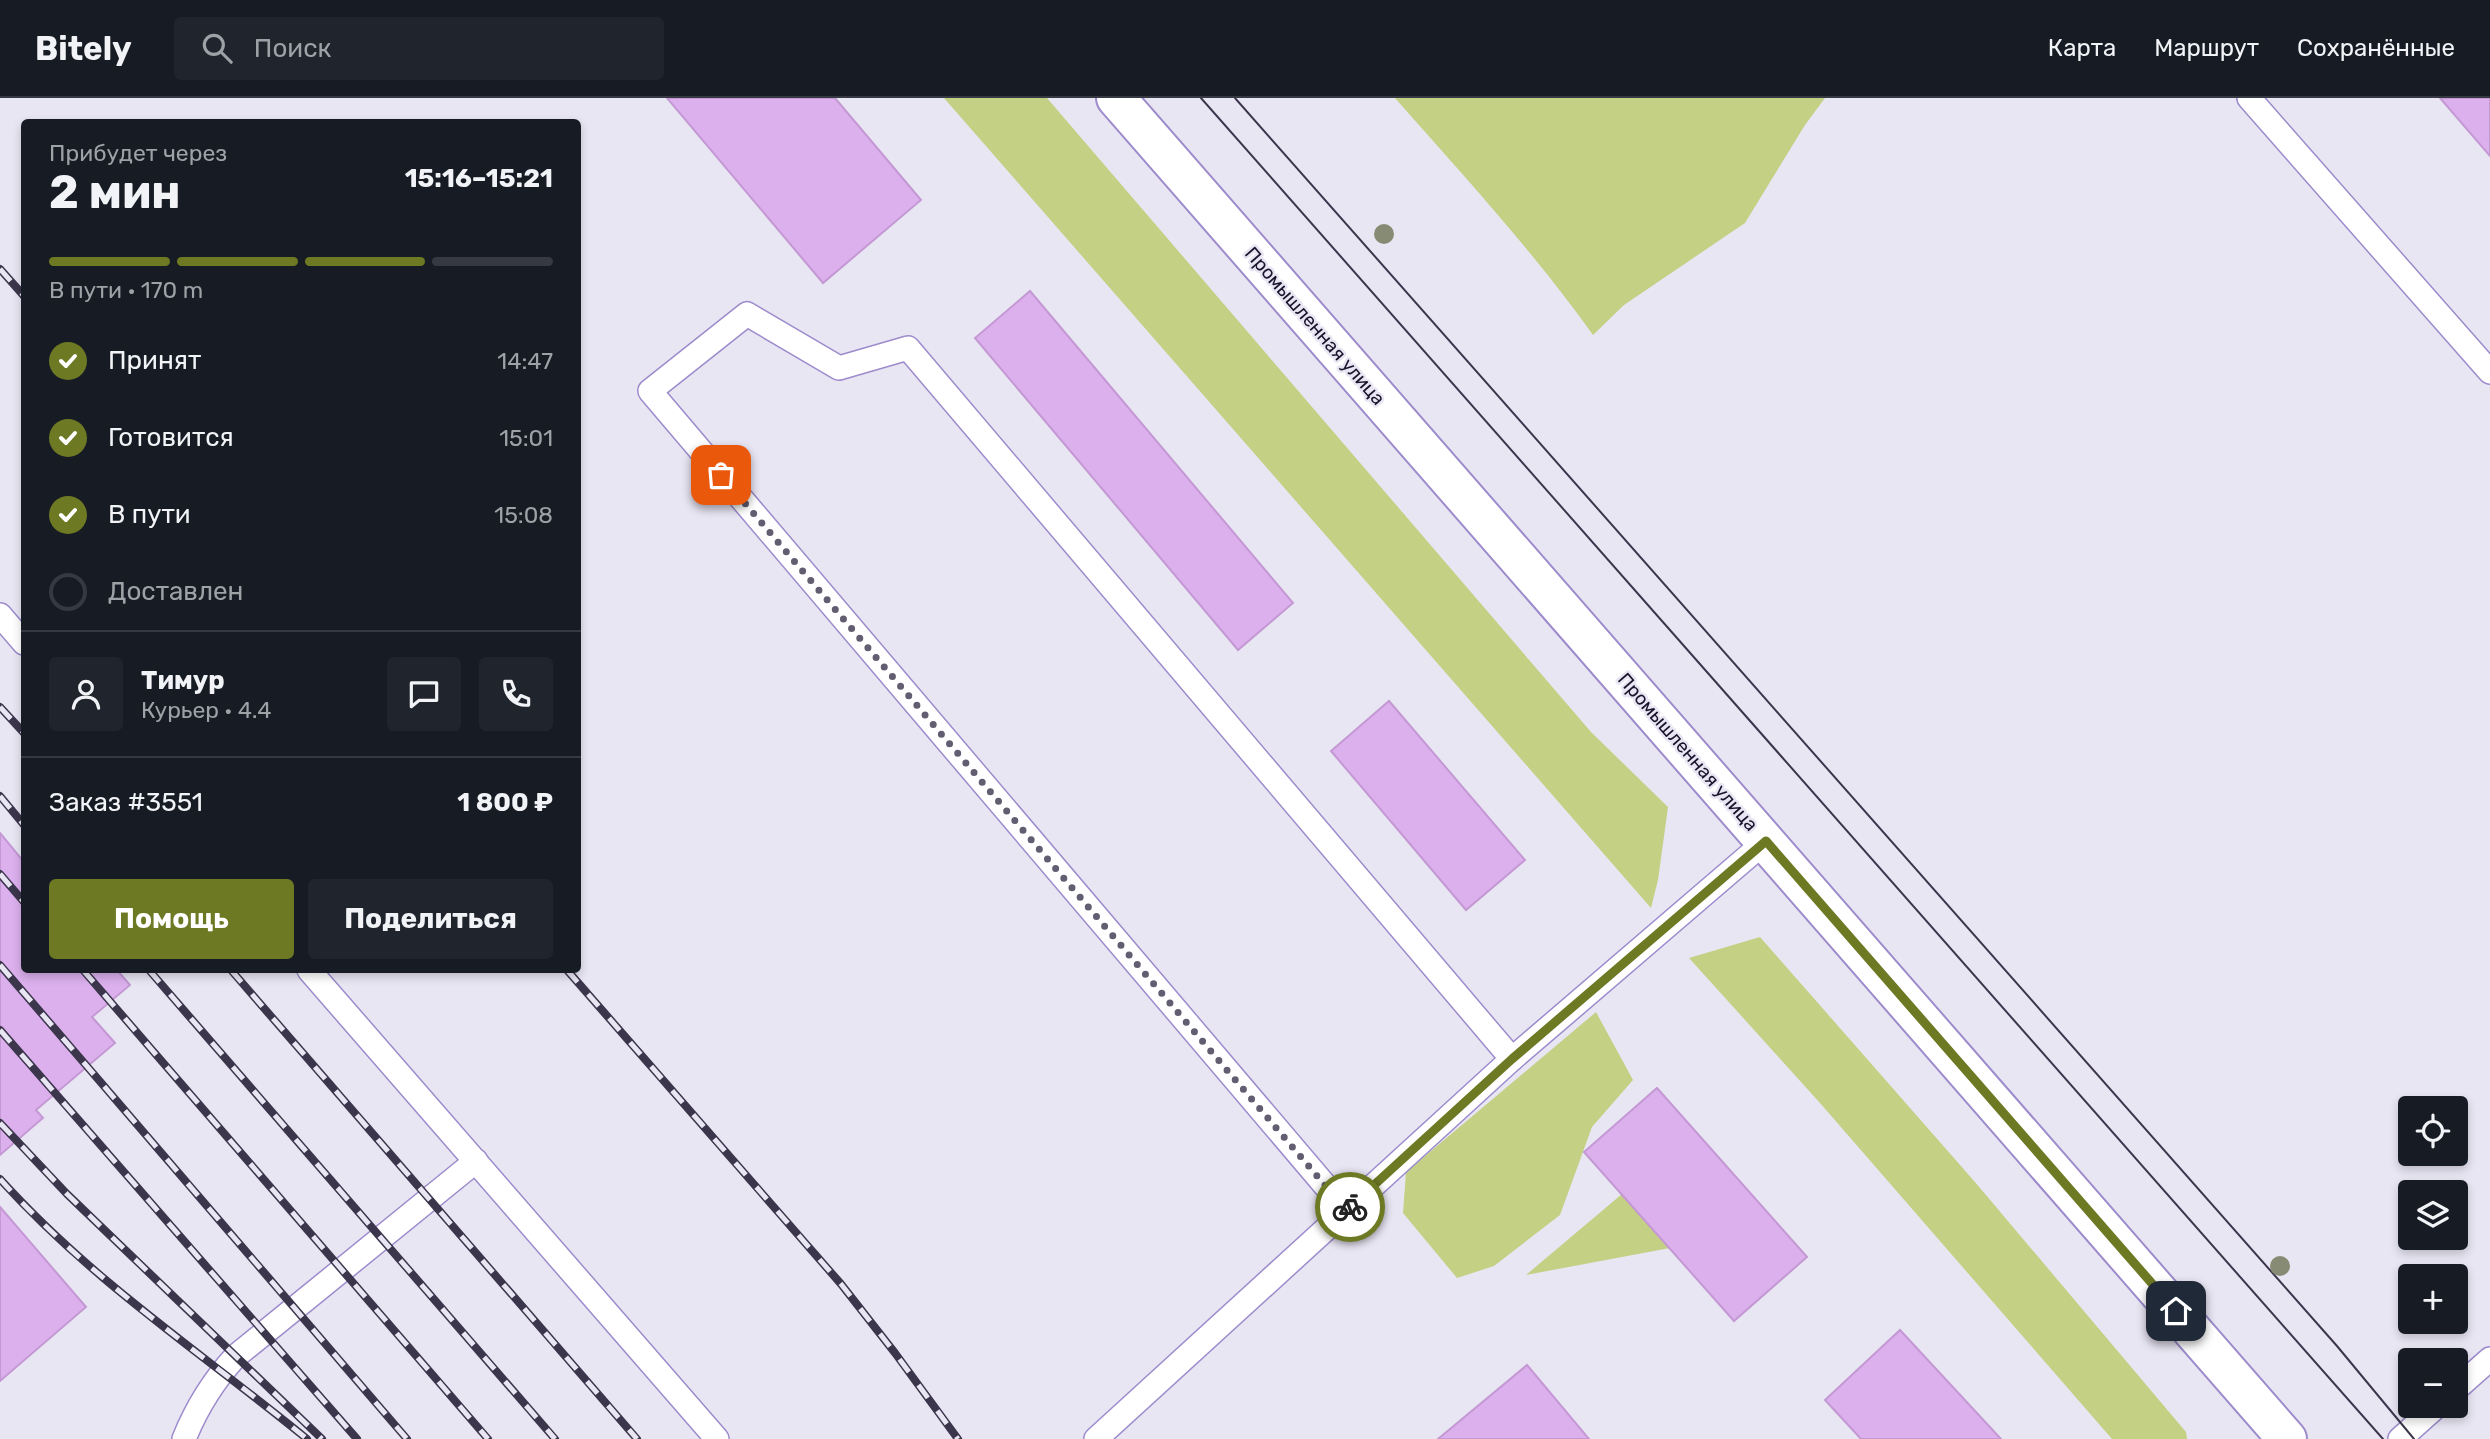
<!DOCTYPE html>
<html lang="ru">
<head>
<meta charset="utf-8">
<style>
	body { margin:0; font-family:Rubik,sans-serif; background:#20242c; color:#f1f3f6; height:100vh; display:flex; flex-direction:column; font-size:26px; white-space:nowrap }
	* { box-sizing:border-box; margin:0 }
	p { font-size:23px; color:#9ea1a6 }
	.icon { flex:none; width:38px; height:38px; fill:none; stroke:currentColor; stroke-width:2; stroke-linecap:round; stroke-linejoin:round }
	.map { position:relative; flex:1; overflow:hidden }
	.details { position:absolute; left:21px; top:21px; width:560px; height:854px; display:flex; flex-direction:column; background:#171b24; border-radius:7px; box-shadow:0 4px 10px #0003 }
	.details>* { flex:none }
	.fabs { position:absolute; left:2398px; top:998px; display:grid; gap:14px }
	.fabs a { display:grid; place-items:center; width:70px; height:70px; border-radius:7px; background:#171b24; box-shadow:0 4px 10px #0003; font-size:35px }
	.pin { position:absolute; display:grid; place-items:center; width:60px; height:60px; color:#fff; margin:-30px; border-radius:14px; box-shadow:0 4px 10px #0006 }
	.courier { position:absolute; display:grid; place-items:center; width:70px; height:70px; margin:-35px; border:5px solid #6e7924; border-radius:50%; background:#fff; color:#222; box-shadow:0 2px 9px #0007 }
	.head em { font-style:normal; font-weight:700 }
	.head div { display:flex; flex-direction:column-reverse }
	.head { display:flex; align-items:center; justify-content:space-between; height:119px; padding:0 28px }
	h1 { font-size:46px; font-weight:700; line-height:52px }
	.bar { display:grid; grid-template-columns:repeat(4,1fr); gap:10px 7px; align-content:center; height:84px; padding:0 28px }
	.bar i { height:9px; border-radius:5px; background:#363941 }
	.bar .active { background:#6e7924 }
	.bar p { grid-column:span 4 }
	.line { display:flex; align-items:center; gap:18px; padding:0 28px; border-top:2px solid #363941 }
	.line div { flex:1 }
	.round { display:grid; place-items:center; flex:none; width:74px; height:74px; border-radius:7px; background:#20242c }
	ol { padding:0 28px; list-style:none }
	li { display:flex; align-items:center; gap:21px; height:77px }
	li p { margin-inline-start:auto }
	li .icon { padding:7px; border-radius:50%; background:#6e7924; color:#fff; stroke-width:4 }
	li:last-child { color:#9ea1a6 }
	li i { width:38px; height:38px; border:4px solid #363941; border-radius:50% }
	.cta { display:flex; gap:14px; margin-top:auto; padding:14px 28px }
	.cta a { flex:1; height:80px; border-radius:7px; background:#6e7924; color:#fff; font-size:28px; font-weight:700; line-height:80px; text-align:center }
	.cta a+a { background:#20242c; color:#f1f3f6 }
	header { display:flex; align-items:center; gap:42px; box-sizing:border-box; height:98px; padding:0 35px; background:#171b24; border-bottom:2px solid #363941 }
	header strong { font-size:33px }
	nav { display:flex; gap:38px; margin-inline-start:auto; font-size:24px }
	.search { width:490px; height:63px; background:#20242c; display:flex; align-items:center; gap:18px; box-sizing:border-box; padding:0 24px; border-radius:7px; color:#9ea1a6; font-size:26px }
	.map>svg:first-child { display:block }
	.green { fill:#c4d084 }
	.building { fill:#dbb0ed; stroke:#c398d3; stroke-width:2 }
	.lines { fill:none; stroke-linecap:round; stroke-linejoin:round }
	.lane-casing { stroke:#9d8bcc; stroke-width:26 }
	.secondary-casing { stroke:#9d8bcc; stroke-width:42 }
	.lane { stroke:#fff; stroke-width:23 }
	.secondary { stroke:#fff; stroke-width:38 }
	.tram { stroke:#3c364c; stroke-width:2 }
	.rail-casing { stroke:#3c364c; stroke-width:8 }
	.rail { stroke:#e9e6f4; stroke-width:5; stroke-dasharray:16; stroke-linecap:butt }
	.tree { fill:#888b73 }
	.done { stroke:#625d71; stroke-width:7; stroke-dasharray:0 12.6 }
	.route { stroke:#6e7924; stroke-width:9 }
	.labels { text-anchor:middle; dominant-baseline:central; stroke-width:5; stroke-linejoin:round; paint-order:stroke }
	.street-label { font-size:19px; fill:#1a132b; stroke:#e9e6f4 }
</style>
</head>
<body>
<header>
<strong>Bitely</strong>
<div class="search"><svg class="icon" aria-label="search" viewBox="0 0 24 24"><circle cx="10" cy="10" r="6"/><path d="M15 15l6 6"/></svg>Поиск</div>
<nav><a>Карта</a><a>Маршрут</a><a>Сохранённые</a></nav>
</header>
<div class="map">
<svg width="2490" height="1341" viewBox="0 0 2490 1341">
	<rect width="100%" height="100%" fill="#e9e6f4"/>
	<!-- green -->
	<g class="green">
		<path d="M944,0H1047L1591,634L1668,709L1658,782L1651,810Z"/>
		<path d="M1395,0H1825L1805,27L1745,125L1624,207L1593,237C1533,153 1463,77 1395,0Z"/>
		<path d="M1760,839L1975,1084L2186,1334L2187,1341H2112L1820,1005L1689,860Z"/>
		<path d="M1596,914L1633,982L1592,1029L1560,1117L1494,1168L1457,1180L1403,1115L1406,1074Z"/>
		<path d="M1622,1096L1670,1150L1526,1177Z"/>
	</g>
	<!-- building -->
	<g class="building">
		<path d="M667,0H835L921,102L823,185Z"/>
		<path d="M2440,0H2490V58Z"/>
		<path d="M1030,193L1293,505L1238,552L975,240Z"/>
		<path d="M1389,603L1525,762L1466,812L1331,653Z"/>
		<path d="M0,735L24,764V872H117L130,887L92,919L115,945L36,1012L43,1020L0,1057Z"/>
		<path d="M1657,990L1807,1159L1734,1223L1584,1054Z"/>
		<path d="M0,1109L86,1209L0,1283Z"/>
		<path d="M1900,1232L2001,1341H1861L1825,1302Z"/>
		<path d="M1527,1267L1589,1341H1438Z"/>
	</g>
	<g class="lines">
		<!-- lane casing -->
		<g class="lane-casing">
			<g id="lane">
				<path d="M2249,0L2490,274"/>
				<path d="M0,517L24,545"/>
				<path d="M309,872L717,1341"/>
				<path d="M1346,1112L650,293L747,216L839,270L908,250L1512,961"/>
				<path d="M2455,1292L2490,1261"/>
				<path d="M184,1341C196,1311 214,1282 236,1258L476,1063"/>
				<path d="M1096,1341L1512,961L1766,743"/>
				<path d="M2400,1341L2438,1307"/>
			</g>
		</g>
		<!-- secondary casing -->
		<g class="secondary-casing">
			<path id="secondary" d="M1116,0L2287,1341"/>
		</g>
		<!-- lane -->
		<use href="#lane" class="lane"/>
		<!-- secondary -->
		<use href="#secondary" class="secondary"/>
		<!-- tram -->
		<g class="tram">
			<path d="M1201,0L2383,1341"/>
			<path d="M1235,0L2337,1248L2414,1341"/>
		</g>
		<!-- rail casing -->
		<g class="rail-casing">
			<g id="rail">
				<path d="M0,171L24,198"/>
				<path d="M0,609L24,635"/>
				<path d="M0,698L24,727"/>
				<path d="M0,776L24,804"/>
				<path d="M0,867L407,1341"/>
				<path d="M83,872L488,1341"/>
				<path d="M149,872L555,1341"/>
				<path d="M231,872L637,1341"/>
				<path d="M567,872L841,1186L895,1255L958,1341"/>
				<path d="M0,932L357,1341"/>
				<path d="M0,1025L67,1096L322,1341"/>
				<path d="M0,1081C92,1183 202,1255 307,1341"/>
			</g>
		</g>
		<!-- rail -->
		<use href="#rail" class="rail"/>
	</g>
	<!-- trees -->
	<g class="tree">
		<circle cx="1384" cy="136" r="10"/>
		<circle cx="2280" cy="1168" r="10"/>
	</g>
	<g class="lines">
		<!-- done -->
		<path class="done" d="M721,377L1346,1112L1350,1109"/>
		<!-- route -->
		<path class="route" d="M1350,1109L1512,961L1766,743L2176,1213"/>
	</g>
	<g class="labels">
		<!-- street labels -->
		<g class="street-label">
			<text transform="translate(1315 228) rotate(49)">Промышленная улица</text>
			<text transform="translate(1688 654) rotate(49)">Промышленная улица</text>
		</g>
	</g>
</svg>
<div class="fabs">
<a><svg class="icon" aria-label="locate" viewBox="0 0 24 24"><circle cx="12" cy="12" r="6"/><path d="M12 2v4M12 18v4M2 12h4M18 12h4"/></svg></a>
<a><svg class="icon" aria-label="layers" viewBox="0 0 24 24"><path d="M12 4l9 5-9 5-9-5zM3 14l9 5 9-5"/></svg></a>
<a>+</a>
<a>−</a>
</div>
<div class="pin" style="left:721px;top:377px;background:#ea580c"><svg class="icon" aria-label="bag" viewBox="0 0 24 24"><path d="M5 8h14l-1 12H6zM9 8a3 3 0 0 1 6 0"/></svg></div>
<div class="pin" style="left:2176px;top:1213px;background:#1f2937"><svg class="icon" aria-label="home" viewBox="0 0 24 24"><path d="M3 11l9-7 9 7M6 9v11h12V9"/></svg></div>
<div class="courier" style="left:1350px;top:1109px"><svg class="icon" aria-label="bike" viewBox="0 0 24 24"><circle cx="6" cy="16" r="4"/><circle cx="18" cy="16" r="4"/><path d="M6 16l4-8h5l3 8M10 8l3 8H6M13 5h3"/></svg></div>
<section class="details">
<div class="head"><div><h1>2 мин</h1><p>Прибудет через</p></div><em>15:16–15:21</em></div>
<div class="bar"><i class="active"></i><i class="active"></i><i class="active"></i><i></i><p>В пути · 170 m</p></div>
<ol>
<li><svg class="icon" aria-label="check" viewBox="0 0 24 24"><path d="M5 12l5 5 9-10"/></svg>Принят<p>14:47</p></li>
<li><svg class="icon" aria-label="check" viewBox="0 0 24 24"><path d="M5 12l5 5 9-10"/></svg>Готовится<p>15:01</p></li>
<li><svg class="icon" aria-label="check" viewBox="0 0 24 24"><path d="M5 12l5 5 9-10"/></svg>В пути<p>15:08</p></li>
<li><i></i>Доставлен</li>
</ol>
<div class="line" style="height:126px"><a class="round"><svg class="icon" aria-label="person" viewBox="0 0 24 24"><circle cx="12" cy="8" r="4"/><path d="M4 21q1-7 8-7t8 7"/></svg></a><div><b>Тимур</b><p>Курьер · 4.4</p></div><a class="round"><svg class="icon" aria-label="chat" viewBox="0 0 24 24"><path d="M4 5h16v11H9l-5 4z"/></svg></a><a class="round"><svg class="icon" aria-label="phone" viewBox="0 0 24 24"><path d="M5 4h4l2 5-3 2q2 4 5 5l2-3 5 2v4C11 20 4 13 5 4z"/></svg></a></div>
<div class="line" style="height:91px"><div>Заказ #3551</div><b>1 800 ₽</b></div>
<div class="cta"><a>Помощь</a><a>Поделиться</a></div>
</section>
</div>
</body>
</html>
